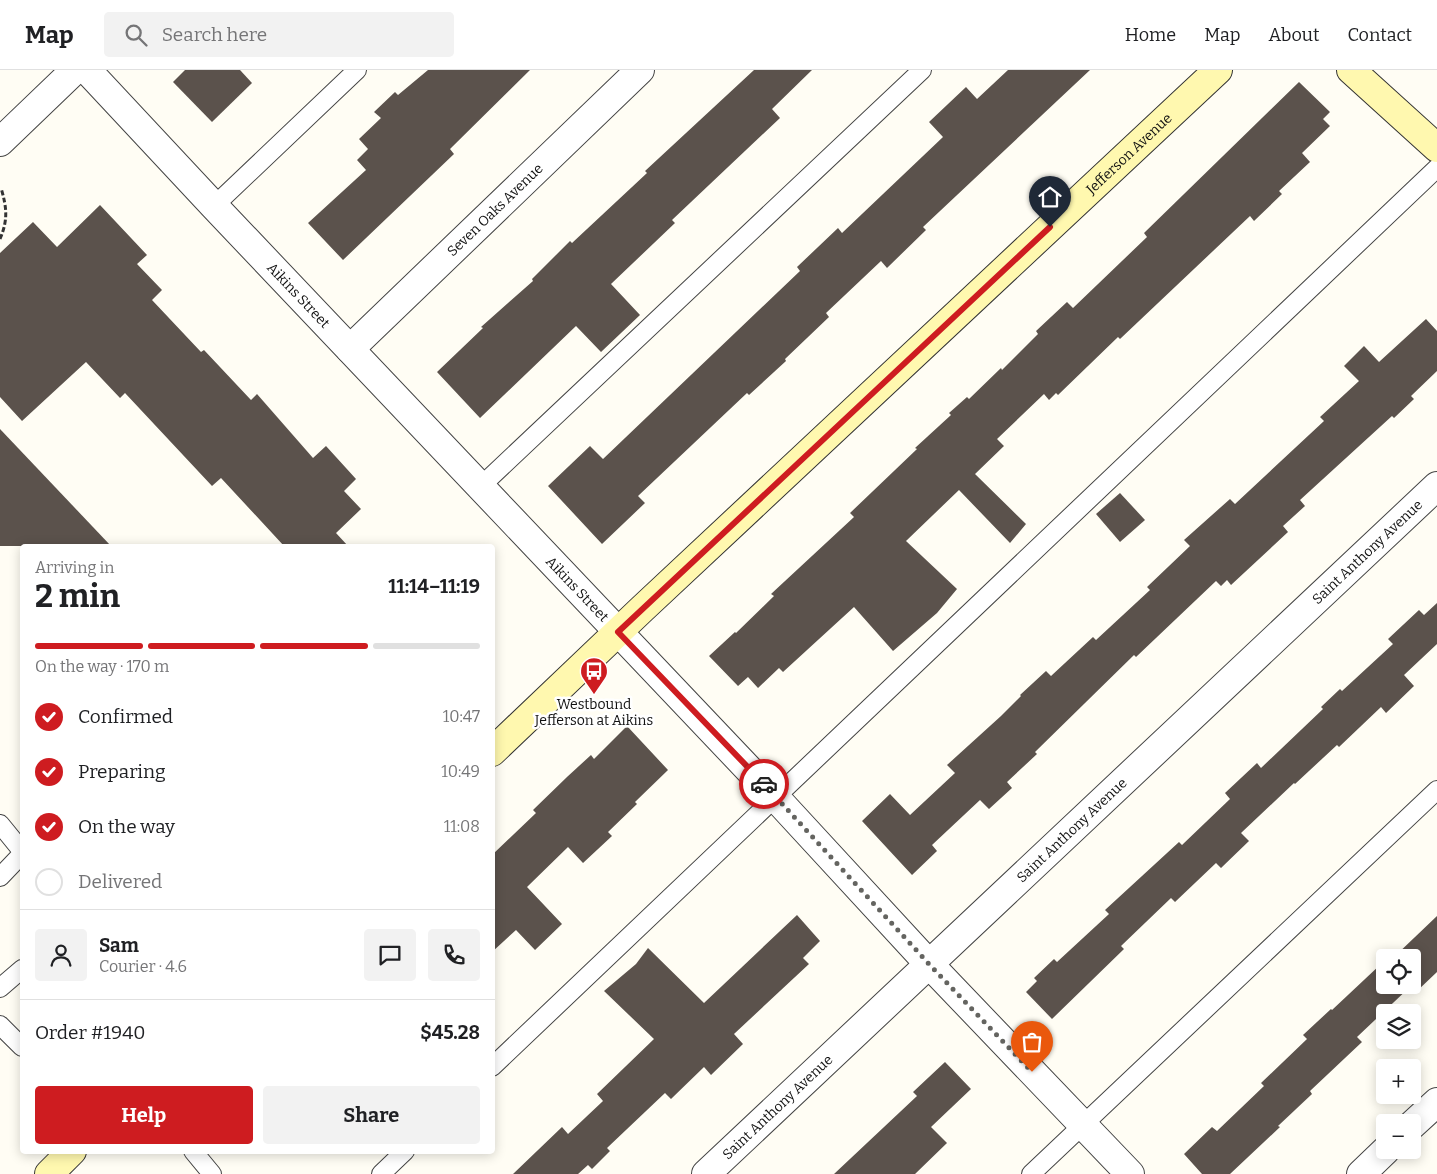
<!DOCTYPE html>
<html lang="en">
<head>
<meta charset="utf-8">
<style>
	body { margin:0; font-family:Bitter,serif; background:#f2f2f2; color:#202124; height:100vh; display:flex; flex-direction:column; font-size:19px; white-space:nowrap }
	* { box-sizing:border-box; margin:0 }
	p { font-size:16px; color:#757577 }
	.icon { flex:none; width:28px; height:28px; fill:none; stroke:currentColor; stroke-width:2; stroke-linecap:round; stroke-linejoin:round }
	.map { position:relative; flex:1; overflow:hidden }
	.side { position:absolute; left:20px; top:474px; width:475px; height:610px; display:flex; flex-direction:column; background:#fff; border-radius:5px; box-shadow:0 2px 12px #0003 }
	.side>* { flex:none }
	.tools { position:absolute; left:1376px; top:879px; display:grid; gap:10px }
	.tools a { display:grid; place-items:center; width:45px; height:45px; border-radius:5px; background:#fff; box-shadow:0 2px 12px #0003; font-size:25px }
	.pin { position:absolute; display:grid; place-items:center; width:42px; height:42px; color:#fff; margin:-51px -21px; border-radius:50% 50% 50% 0; rotate:-45deg; box-shadow:0 0 5px #0007 }
	.pin .icon { rotate:45deg }
	.courier { position:absolute; display:grid; place-items:center; width:50px; height:50px; margin:-25px; border:4px solid #ce1c20; border-radius:50%; background:#fff; color:#222; box-shadow:0 1px 6px #0007 }
	.overview em { font-style:normal; font-weight:700 }
	.overview div { display:flex; flex-direction:column-reverse }
	.overview { display:flex; align-items:center; justify-content:space-between; height:85px; padding:0 15px }
	h1 { font-size:32px; font-weight:700; line-height:38px }
	.bar { display:grid; grid-template-columns:repeat(4,1fr); gap:8px 5px; align-content:center; height:60px; padding:0 15px }
	.bar i { height:6px; border-radius:4px; background:#e0e0e0 }
	.bar .current { background:#ce1c20 }
	.bar p { grid-column:span 4 }
	.line { display:flex; align-items:center; gap:12px; padding:0 15px; border-top:1px solid #e0e0e0 }
	.line div { flex:1 }
	.round { display:grid; place-items:center; flex:none; width:52px; height:52px; border-radius:5px; background:#f2f2f2 }
	ol { padding:0 15px; list-style:none }
	li { display:flex; align-items:center; gap:15px; height:55px }
	li p { margin-inline-start:auto }
	li .icon { padding:5px; border-radius:50%; background:#ce1c20; color:#fff; stroke-width:4 }
	li:last-child { color:#757577 }
	li i { width:28px; height:28px; border:2px solid #e0e0e0; border-radius:50% }
	.button { display:flex; gap:10px; margin-top:auto; padding:10px 15px }
	.button a { flex:1; height:58px; border-radius:5px; background:#ce1c20; color:#fff; font-size:20px; font-weight:700; line-height:58px; text-align:center }
	.button a+a { background:#f2f2f2; color:#202124 }
	header { display:flex; align-items:center; gap:30px; box-sizing:border-box; height:70px; padding:0 25px; background:#fff; border-bottom:1px solid #e0e0e0 }
	header strong { font-size:24px }
	nav { display:flex; gap:28px; margin-inline-start:auto; font-size:18px }
	.search { width:350px; height:45px; background:#f2f2f2; display:flex; align-items:center; gap:12px; box-sizing:border-box; padding:0 18px; border-radius:5px; color:#757577; font-size:19px }
	.map>svg:first-child { display:block }
	.building { fill:#5b524c }
	.lines { fill:none; stroke-linecap:round; stroke-linejoin:round }
	.lane-casing { stroke:#444; stroke-width:20 }
	.street-casing { stroke:#444; stroke-width:30 }
	.secondary-casing { stroke:#333; stroke-width:30 }
	.path { stroke:#333; stroke-width:3; stroke-dasharray:5 2.5; stroke-linecap:butt }
	.lane { stroke:#fff; stroke-width:18 }
	.street { stroke:#fff; stroke-width:28 }
	.secondary { stroke:#fff8af; stroke-width:28 }
	.done { stroke:#646460; stroke-width:5; stroke-dasharray:0 9 }
	.route { stroke:#ce1c20; stroke-width:6 }
	.labels { text-anchor:middle; dominant-baseline:central; stroke-width:5; stroke-linejoin:round; paint-order:stroke }
	.street-label { font-size:14px; fill:#111; stroke:#fff }
	.poi-label { font-size:14px; fill:#111; stroke:#fff }
</style>
</head>
<body>
<header>
<strong>Map</strong>
<div class="search"><svg class="icon" aria-label="search" viewBox="0 0 24 24"><circle cx="10" cy="10" r="6"/><path d="M15 15l6 6"/></svg>Search here</div>
<nav><a>Home</a><a>Map</a><a>About</a><a>Contact</a></nav>
</header>
<div class="map">
<svg width="1437" height="1104" viewBox="0 0 1437 1104">
	<rect width="100%" height="100%" fill="#fffdf4"/>
	<!-- building -->
	<g class="building">
		<path d="M185,0H240L252,13L212,52L173,12Z"/>
		<path d="M428,0H530L450,79L454,84L343,190L308,153L366,100L357,90L368,79L359,69L381,48L374,42L395,22L398,25Z"/>
		<path d="M754,0H812L772,39L780,48L672,150L675,153L611,214L640,245L601,282L576,256L480,348L437,302L483,258L481,257L533,211L532,209L570,171L572,173L647,103L645,101Z"/>
		<path d="M1008,0H1090L923,157L926,160L887,198L881,191L826,243L829,247L785,289L786,291L749,325L747,323L638,426L645,433L602,474L548,416L590,376L603,389L800,201L797,197L838,158L842,163L943,67L929,52L966,17L977,29Z"/>
		<path d="M1299,12L1330,42L1323,49L1330,56L1302,83L1310,92L1279,121L1282,124L1254,151L1250,146L1120,269L1118,267L1058,325L1056,323L1049,330L1044,324L997,369L1004,376L975,404L1026,454L1010,473L959,420L906,471L957,519L937,543L893,581L854,537L783,602L779,598L758,618L748,607L738,616L709,586L735,562L736,563L774,526L771,524L854,447L850,443L917,379L915,378L951,345L949,343L967,327L969,329L1001,298L1002,300L1038,264L1036,261L1067,232L1073,238L1147,167L1144,163Z"/>
		<path d="M100,135L147,185L137,194L162,220L152,230L201,282L204,280L251,330L257,324L313,388L326,376L356,409L344,421L361,439L336,463L348,476H284L221,408L212,416L125,323L120,328L86,292L22,351L0,327V183L33,152L57,177Z"/>
		<path d="M1426,249L1437,261V301L1411,326L1414,329L1394,348L1392,346L1300,430L1305,436L1283,456L1288,462L1231,515L1227,510L1221,516L1216,511L1136,587L1134,585L1035,682L1037,684L1007,712L1012,718L989,739L980,730L932,775L937,781L912,805L862,751L890,724L910,745L955,703L947,695L1001,646L1021,626L1020,625L1046,601L1051,606L1093,567L1096,570L1150,520L1147,517L1190,476L1184,470L1230,429L1235,434L1324,351L1320,347L1359,311L1344,296L1364,276L1379,292Z"/>
		<path d="M0,359L111,476H0Z"/>
		<path d="M1120,423L1145,450L1120,472L1096,444Z"/>
		<path d="M1437,533V574L1404,605L1414,616L1386,643L1381,637L1339,677L1337,675L1295,714L1294,713L1241,763L1249,771L1221,798L1216,793L1175,832L1171,828L1121,876L1124,879L1052,949L1026,922L1037,911L1034,908L1054,889L1057,892L1109,844L1105,840L1179,772L1182,775L1230,729L1225,723L1257,693L1261,698L1323,639L1321,637L1340,619L1342,621L1393,574L1388,569L1419,540L1424,545Z"/>
		<path d="M627,656L668,700L635,732L637,734L608,762L612,766L583,793L568,777L527,817L562,854L535,880L516,860L492,882V785L536,743L533,740L567,707L591,685L594,689Z"/>
		<path d="M797,845L820,871L803,888L809,894L734,964L743,974L711,1005L704,997L671,1029L665,1023L607,1078L610,1081L592,1099L588,1095L578,1104H513L562,1057L568,1064L603,1031L597,1024L654,969L604,921L636,894L648,878L704,933Z"/>
		<path d="M1437,846V902L1417,921L1412,915L1357,967L1362,972L1310,1021L1312,1024L1278,1056L1280,1057L1230,1104H1202L1184,1084L1212,1057L1217,1061L1264,1016L1261,1013L1307,969L1303,965L1331,939L1332,940L1381,894L1384,897L1385,895V915H1412V888H1393Z"/>
		<path d="M945,992L971,1019L931,1057L947,1073L915,1104H834L917,1026L913,1022Z"/>
	</g>
	<g class="lines">
		<!-- lane casing -->
		<g class="lane-casing">
			<g id="lane">
				<path d="M214,136L357,0"/>
				<path d="M480,417L922,0"/>
				<path d="M0,754L22,781"/>
				<path d="M0,807L22,784"/>
				<path d="M0,918L22,899"/>
				<path d="M0,955L22,977"/>
				<path d="M492,997L1437,98"/>
				<path d="M193,1081L212,1104"/>
				<path d="M381,1104L405,1081"/>
				<path d="M1031,1104L1437,720"/>
			</g>
		</g>
		<!-- street casing -->
		<g class="street-casing">
			<g id="street">
				<path id="s1" d="M87,0L214,136L775,727L929,894L1130,1104"/>
				<path d="M0,72L75,0"/>
				<path id="s2" d="M350,279L640,0"/>
				<path d="M1412,1055L1437,1032"/>
				<path id="s3" d="M706,1104L1437,416"/>
				<path d="M1361,1104L1386,1080"/>
			</g>
		</g>
		<!-- secondary casing -->
		<g class="secondary-casing">
			<g id="secondary">
				<path d="M1351,0L1437,78"/>
				<path id="s4" d="M492,682L642,539L1218,0"/>
				<path d="M49,1104L72,1081"/>
			</g>
		</g>
		<!-- path -->
		<path class="path" d="M0,169C8,150 7,138 1,118"/>
		<!-- lane -->
		<use href="#lane" class="lane"/>
		<!-- street -->
		<use href="#street" class="street"/>
		<!-- secondary -->
		<use href="#secondary" class="secondary"/>
	</g>
	<g class="lines">
		<!-- done -->
		<path class="done" d="M764,714L929,894L1032,1002"/>
		<!-- route -->
		<path class="route" d="M764,714L618,562L1050,157"/>
	</g>
	<!-- icons -->
	<defs>
		<g id="bus-pin" transform="scale(1.4375)"><path d="M0 17L-7.5 6A9.5 9.5 0 1 1 7.5 6Z" fill="#ce1c20" stroke="#fff"/><path d="M-5-6H5V4H4V6H2V4H-2V6H-4V4H-5ZM-3.5-4V0h7V-4ZM-3.5 1.2v1.5H-2V1.2ZM2 1.2v1.5H3.5V1.2Z" fill="#fff"/></g>
	</defs>
	<g fill-rule="evenodd">
		<use href="#bus-pin" x="594" y="601"/>
	</g>
	<g class="labels">
		<!-- street labels -->
		<g class="street-label">
			<text stroke="none"><textPath href="#s4" startOffset="874">Jefferson Avenue</textPath></text>
			<text stroke="none"><textPath href="#s2" startOffset="201">Seven Oaks Avenue</textPath></text>
			<text stroke="none"><textPath href="#s1" startOffset="309">Aikins Street</textPath></text>
			<text stroke="none"><textPath href="#s3" startOffset="908">Saint Anthony Avenue</textPath></text>
			<text stroke="none"><textPath href="#s1" startOffset="714">Aikins Street</textPath></text>
			<text stroke="none"><textPath href="#s3" startOffset="502">Saint Anthony Avenue</textPath></text>
			<text stroke="none"><textPath href="#s3" startOffset="98">Saint Anthony Avenue</textPath></text>
		</g>
		<!-- poi labels -->
		<g class="poi-label">
			<text x="594" y="634">Westbound<tspan x="594" dy="16">Jefferson at Aikins</tspan></text>
		</g>
	</g>
</svg>
<div class="tools">
<a><svg class="icon" aria-label="locate" viewBox="0 0 24 24"><circle cx="12" cy="12" r="6"/><path d="M12 2v4M12 18v4M2 12h4M18 12h4"/></svg></a>
<a><svg class="icon" aria-label="layers" viewBox="0 0 24 24"><path d="M12 4l9 5-9 5-9-5zM3 14l9 5 9-5"/></svg></a>
<a>+</a>
<a>−</a>
</div>
<div class="pin" style="left:1032px;top:1002px;background:#ea580c"><svg class="icon" aria-label="bag" viewBox="0 0 24 24"><path d="M5 8h14l-1 12H6zM9 8a3 3 0 0 1 6 0"/></svg></div>
<div class="pin" style="left:1050px;top:157px;background:#1f2937"><svg class="icon" aria-label="home" viewBox="0 0 24 24"><path d="M3 11l9-7 9 7M6 9v11h12V9"/></svg></div>
<div class="courier" style="left:764px;top:714px"><svg class="icon" aria-label="car" viewBox="0 0 24 24"><path d="M5 17H2v-5l4-1 3-4h7l3 4 3 1v5h-3M9 17h6M6 11h13"/><circle cx="7" cy="17" r="2"/><circle cx="17" cy="17" r="2"/></svg></div>
<section class="side">
<div class="overview"><div><h1>2 min</h1><p>Arriving in</p></div><em>11:14–11:19</em></div>
<div class="bar"><i class="current"></i><i class="current"></i><i class="current"></i><i></i><p>On the way · 170 m</p></div>
<ol>
<li><svg class="icon" aria-label="check" viewBox="0 0 24 24"><path d="M5 12l5 5 9-10"/></svg>Confirmed<p>10:47</p></li>
<li><svg class="icon" aria-label="check" viewBox="0 0 24 24"><path d="M5 12l5 5 9-10"/></svg>Preparing<p>10:49</p></li>
<li><svg class="icon" aria-label="check" viewBox="0 0 24 24"><path d="M5 12l5 5 9-10"/></svg>On the way<p>11:08</p></li>
<li><i></i>Delivered</li>
</ol>
<div class="line" style="height:90px"><a class="round"><svg class="icon" aria-label="person" viewBox="0 0 24 24"><circle cx="12" cy="8" r="4"/><path d="M4 21q1-7 8-7t8 7"/></svg></a><div><b>Sam</b><p>Courier · 4.6</p></div><a class="round"><svg class="icon" aria-label="chat" viewBox="0 0 24 24"><path d="M4 5h16v11H9l-5 4z"/></svg></a><a class="round"><svg class="icon" aria-label="phone" viewBox="0 0 24 24"><path d="M5 4h4l2 5-3 2q2 4 5 5l2-3 5 2v4C11 20 4 13 5 4z"/></svg></a></div>
<div class="line" style="height:65px"><div>Order #1940</div><b>$45.28</b></div>
<div class="button"><a>Help</a><a>Share</a></div>
</section>
</div>
</body>
</html>
